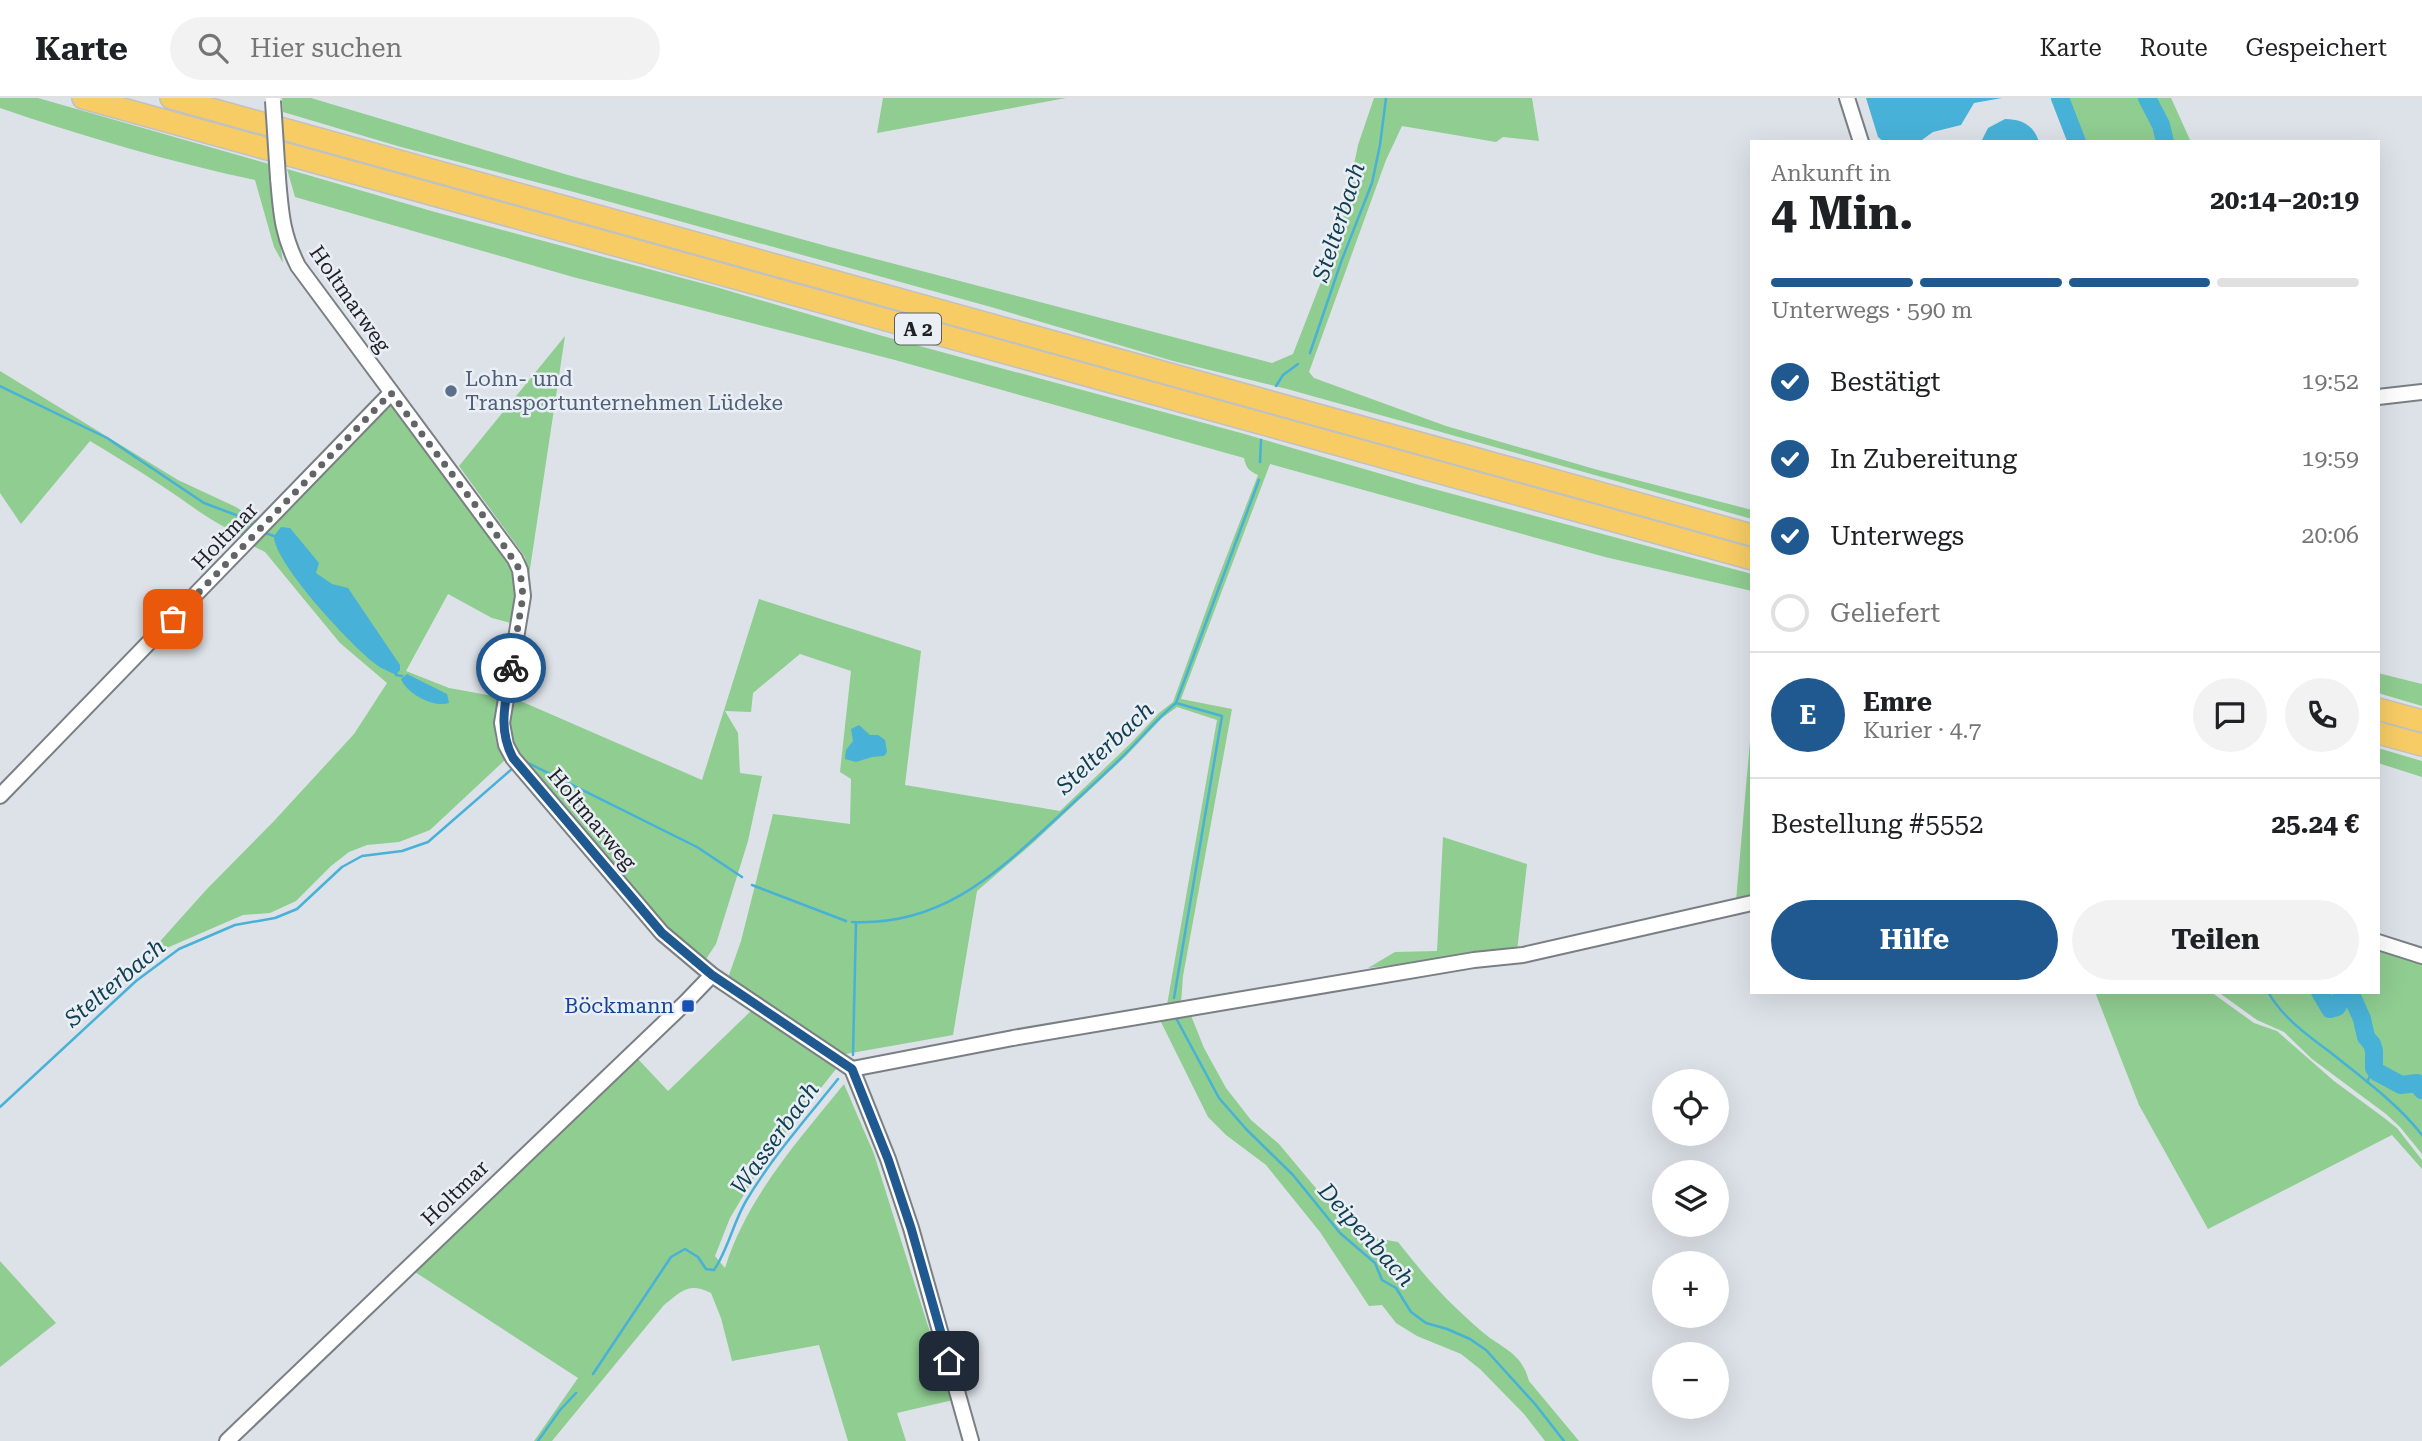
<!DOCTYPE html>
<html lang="de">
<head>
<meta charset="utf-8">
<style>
	body { margin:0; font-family:"Roboto Serif",serif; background:#f2f2f2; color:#202124; height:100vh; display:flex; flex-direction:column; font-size:26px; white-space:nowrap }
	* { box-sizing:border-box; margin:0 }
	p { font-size:23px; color:#757577 }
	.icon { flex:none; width:38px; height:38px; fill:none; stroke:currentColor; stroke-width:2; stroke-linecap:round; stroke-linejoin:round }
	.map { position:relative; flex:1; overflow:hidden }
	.details { position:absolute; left:1750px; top:42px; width:630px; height:854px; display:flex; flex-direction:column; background:#fff; border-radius:0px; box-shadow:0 7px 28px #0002 }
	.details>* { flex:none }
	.controls { position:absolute; left:1652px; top:971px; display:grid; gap:14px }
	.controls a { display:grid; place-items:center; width:77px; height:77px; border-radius:50%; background:#fff; box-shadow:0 7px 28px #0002; font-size:35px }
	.pin { position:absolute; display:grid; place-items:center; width:60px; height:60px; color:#fff; margin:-30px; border-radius:14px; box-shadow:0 4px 10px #0006 }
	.courier { position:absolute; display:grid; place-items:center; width:70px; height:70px; margin:-35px; border:5px solid #205990; border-radius:50%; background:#fff; color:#222; box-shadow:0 2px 9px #0007 }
	.summary em { font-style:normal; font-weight:700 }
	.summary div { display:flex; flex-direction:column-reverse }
	.summary { display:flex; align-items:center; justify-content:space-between; height:119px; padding:0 21px }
	h1 { font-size:46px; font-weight:700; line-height:52px }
	.bar { display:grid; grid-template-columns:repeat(4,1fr); gap:10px 7px; align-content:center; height:84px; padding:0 21px }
	.bar i { height:9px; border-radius:5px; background:#e0e0e0 }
	.bar .current { background:#205990 }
	.bar p { grid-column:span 4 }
	.line { display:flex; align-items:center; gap:18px; padding:0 21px; border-top:2px solid #e0e0e0 }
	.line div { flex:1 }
	.round { display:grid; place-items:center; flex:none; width:74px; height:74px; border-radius:37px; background:#f2f2f2 }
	ol { padding:0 21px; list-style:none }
	li { display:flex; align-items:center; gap:21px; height:77px }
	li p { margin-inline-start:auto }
	li .icon { padding:7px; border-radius:50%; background:#205990; color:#fff; stroke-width:4 }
	li:last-child { color:#757577 }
	li i { width:38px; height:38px; border:4px solid #e0e0e0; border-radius:50% }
	.cta { display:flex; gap:14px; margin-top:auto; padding:14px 21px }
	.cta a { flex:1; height:80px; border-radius:42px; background:#205990; color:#fff; font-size:28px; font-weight:700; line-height:80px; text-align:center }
	.cta a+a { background:#f2f2f2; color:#202124 }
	header { display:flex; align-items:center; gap:42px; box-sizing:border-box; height:98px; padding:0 35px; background:#fff; border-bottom:2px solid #e0e0e0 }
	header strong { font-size:33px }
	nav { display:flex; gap:38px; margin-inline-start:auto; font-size:24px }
	.search { width:490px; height:63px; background:#f2f2f2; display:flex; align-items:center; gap:18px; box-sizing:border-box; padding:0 24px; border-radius:38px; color:#757577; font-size:26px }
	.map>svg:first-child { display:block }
	.green { fill:#8fcd91 }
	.water { fill:#48b1d7 }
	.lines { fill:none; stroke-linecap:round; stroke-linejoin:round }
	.stream { stroke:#48b1d7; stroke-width:2.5 }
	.river { stroke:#48b1d7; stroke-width:18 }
	.minor-casing { stroke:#7a7f84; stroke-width:18 }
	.highway-casing { stroke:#c0c1c1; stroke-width:24 }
	.minor { stroke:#fff; stroke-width:14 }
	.highway { stroke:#f7cc65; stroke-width:21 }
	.minor-bridge-casing { stroke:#7a7f84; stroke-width:18; stroke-linecap:butt }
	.minor-bridge { stroke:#fff; stroke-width:14 }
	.done { stroke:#626468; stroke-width:7; stroke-dasharray:0 12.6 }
	.route { stroke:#205990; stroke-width:9 }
	.service-dot { fill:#5c6f8a; stroke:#eaeff6; stroke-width:2.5 }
	.transit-dot { fill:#1a4fb4; stroke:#eaeff6; stroke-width:2.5 }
	.labels { text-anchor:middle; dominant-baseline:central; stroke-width:5; stroke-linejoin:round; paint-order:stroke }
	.shield { fill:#eaeff6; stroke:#5c5e62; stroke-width:2 }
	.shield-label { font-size:19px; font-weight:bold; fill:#1f2023 }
	.street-label { font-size:21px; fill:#1f2023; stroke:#eaeff6 }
	.service-label { font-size:21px; fill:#4e5e75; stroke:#eaeff6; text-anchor:start }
	.transit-label { font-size:21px; fill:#164399; stroke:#eaeff6; text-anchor:end }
	.water-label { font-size:23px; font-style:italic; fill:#103e4f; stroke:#eaeff6 }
</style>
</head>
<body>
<header>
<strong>Karte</strong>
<div class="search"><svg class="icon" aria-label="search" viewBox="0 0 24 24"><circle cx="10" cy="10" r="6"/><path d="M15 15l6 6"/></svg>Hier suchen</div>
<nav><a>Karte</a><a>Route</a><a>Gespeichert</a></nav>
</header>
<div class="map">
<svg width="2422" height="1343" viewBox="0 0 2422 1343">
	<rect width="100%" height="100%" fill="#dde2e8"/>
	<!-- green -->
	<g class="green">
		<path d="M0,0H38L269,66L283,165L274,149L255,82C170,64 82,38 0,10Z"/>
		<path d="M282,0H311L568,77L830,149L1272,265L1293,256L1340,135L1358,47L1374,0H1532L1539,43L1503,39L1496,44L1402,28L1386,62L1309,274L1314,280L1446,328L1598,372L1752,412V421L1287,291L1173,263L991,209L574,94L401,49L283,14Z"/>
		<path d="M883,0H1066L877,35Z"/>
		<path d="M2052,0H2171L2191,44H2069Z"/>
		<path d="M287,71L435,114L716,189L879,237L1241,335L1419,387L1752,476V493L1605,459L1270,366L1181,601L1232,611L1183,878L1181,905L1167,907L1217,622L1177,609L1162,620L1126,658L1033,745L977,793L953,937L840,957L728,880L741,843L773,716L850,726L851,681L840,674L851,573L800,556L753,595L751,614L725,613L738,635L740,675L762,678L748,743L716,846L704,864L667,835L508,644L509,598L702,682L759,501L921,553L905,687L1060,713L1132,644L1159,615L1173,604L1215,488L1258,377C1249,373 1246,370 1244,360L895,262L573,179L295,99Z"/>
		<path d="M565,238L528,484L525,459L459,368Z"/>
		<path d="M0,273L178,382L236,409L261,426L247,439C213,427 189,405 159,386C137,371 113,357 90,343L21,426L0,395Z"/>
		<path d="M390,304L505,458C520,482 515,499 511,525L492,520L448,496L406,573L449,590L499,599C495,623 490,641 505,662L430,732L399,744L367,747L349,754L331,768L296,803L270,815L243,817L146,859L206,792L274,723L354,636L387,585L340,545L265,454L251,447Z"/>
		<path d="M2378,575L2422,586V608L2378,595Z"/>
		<path d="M1752,620V799L1736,803Z"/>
		<path d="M2378,650L2422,663V679L2378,665Z"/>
		<path d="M1443,739L1527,766L1517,853L1368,870L1395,854L1437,853Z"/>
		<path d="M2378,846L2422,861V1056L2400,1029L2386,1016L2312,961L2284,934L2257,922L2218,894H2378Z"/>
		<path d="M2095,894H2211L2254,925L2277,933L2334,983L2383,1019L2397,1030L2422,1062V1071L2392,1037L2208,1131L2139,1007Z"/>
		<path d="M753,911L836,971L767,1058L730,1120L715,1158L725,1170C747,1099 798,1043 844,986L874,1056L927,1225L953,1302L897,1315L906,1343H848L819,1247L732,1263L721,1220L711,1195C689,1184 682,1193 664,1207L552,1343H534L578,1280L415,1174L637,960L668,993Z"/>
		<path d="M1190,915L1204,950L1226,990L1251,1022L1279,1046L1350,1131L1364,1138L1398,1144C1416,1167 1435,1190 1456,1210C1467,1220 1478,1231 1490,1240C1509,1253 1522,1258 1529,1283L1579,1343H1545L1524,1316L1480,1271L1461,1256L1417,1238L1396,1225L1382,1207L1369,1208L1320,1134L1266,1067L1226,1037L1208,1019L1159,920Z"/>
		<path d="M0,1163L56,1225L0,1269Z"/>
	</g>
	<!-- water -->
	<g class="water">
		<path d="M1866,0H2002L1974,5L1961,27L1933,34L1919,44H1884L1878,39Z"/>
		<path d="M2005,21C2021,21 2034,27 2039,44H1981L1988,30Z"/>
		<path d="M281,429L290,430L319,465L316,475L332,486L348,490L400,567V572L396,577C389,573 379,570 373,564C350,546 274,465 274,438Z"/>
		<path d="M407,576L447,596L449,605C433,610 407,596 401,581Z"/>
		<path d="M859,627L870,637H878L885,642L887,654L884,658L872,659L856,664L845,661L846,652L853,643L851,631Z"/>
	</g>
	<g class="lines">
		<!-- stream -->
		<g class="stream">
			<path d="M1310,255L1341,164L1372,85L1380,47L1386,0"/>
			<path d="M0,288L107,340L204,405L244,420L253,428"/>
			<path d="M1276,288L1283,277L1298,266"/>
			<path d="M1260,364L1261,342"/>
			<path d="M265,435L274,438"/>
			<path d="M396,577L402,578"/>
			<path d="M522,662L697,749L742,779"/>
			<path d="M752,787L846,823"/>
			<path d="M852,824C937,828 990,781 1048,728C1072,706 1096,684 1119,662C1139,643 1155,622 1176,605L1259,382"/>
			<path d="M2268,894C2283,920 2307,937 2330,954C2362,980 2397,1005 2422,1037"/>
			<path d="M1174,900L1222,618L1176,605"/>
			<path d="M1176,920L1219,1000L1246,1031L1293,1077L1340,1135L1375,1165L1382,1182L1396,1190L1411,1214L1426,1225L1447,1231L1470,1241L1486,1252L1535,1306L1564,1343"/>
			<path d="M853,957L856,825"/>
			<path d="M2367,984L2374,970"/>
			<path d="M0,1009L136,883L179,851L235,827L275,820L297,811L342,769L362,758L402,753L428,744L513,670"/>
			<path d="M593,1276L671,1159L685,1151L698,1159L706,1171L714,1172C728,1152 733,1125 746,1103C772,1059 806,1021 838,981"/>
			<path d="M538,1343L560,1312L576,1295"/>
		</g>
		<!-- river -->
		<g class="river">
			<path d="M2060,0L2077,44"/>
			<path d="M2147,0L2161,27L2165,44"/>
			<path d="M2320,894L2330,911L2337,909L2344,894"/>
			<path d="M2350,894L2362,921L2366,939L2372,946L2374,953V970L2377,974L2401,987L2417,985L2422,992"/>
		</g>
		<!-- minor casing -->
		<g class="minor-casing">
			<g id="minor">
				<path d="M1847,0L1861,44"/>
				<path d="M278,80C281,115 282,136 298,168L515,461L520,472L523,498L502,625L506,647L513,660L662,835L712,877L852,971L888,1061L911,1130L971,1343"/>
				<path d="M2378,299L2422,294"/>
				<path d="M0,698L391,295"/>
				<path d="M2378,844L2422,858"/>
				<path d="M852,971L1013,940L1474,862L1523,857L1752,805"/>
				<path d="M227,1343L685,905L712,877"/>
			</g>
		</g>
		<!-- highway casing -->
		<g class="highway-casing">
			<g id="highway">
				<path d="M83,0L1752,461"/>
				<path d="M171,0L1752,437"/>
				<path d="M2378,611L2422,623"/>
				<path d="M2378,635L2422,647"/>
			</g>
		</g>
		<!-- minor -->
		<use href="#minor" class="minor"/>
		<!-- highway -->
		<use href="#highway" class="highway"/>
		<!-- minor-bridge casing -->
		<g class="minor-bridge-casing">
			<path id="minor-bridge" d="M273,3L278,80"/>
		</g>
		<!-- minor-bridge -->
		<use href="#minor-bridge" class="minor-bridge"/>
	</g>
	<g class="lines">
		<!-- done -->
		<path class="done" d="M173,521L391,295L488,424L520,472L523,498L511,570"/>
		<!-- route -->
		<path class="route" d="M511,570C506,602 497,630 513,660L662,835L712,877L852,971L888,1061L911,1130L949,1263"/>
	</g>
	<!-- markers -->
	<circle class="service-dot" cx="451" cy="293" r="7"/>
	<rect class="transit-dot" x="681" y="901" width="14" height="14" rx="3.5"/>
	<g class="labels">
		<!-- shield labels -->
		<rect class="shield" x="895" y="215.5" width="46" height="31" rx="5"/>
		<g class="shield-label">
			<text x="918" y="231">A 2</text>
		</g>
		<!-- street labels -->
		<g class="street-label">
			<text transform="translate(350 201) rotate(55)">Holtmarweg</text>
			<text transform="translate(225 438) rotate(-46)">Holtmar</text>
			<text transform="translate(592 721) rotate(50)">Holtmarweg</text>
			<text transform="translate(455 1095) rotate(-44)">Holtmar</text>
		</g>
		<!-- service labels -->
		<g class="service-label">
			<text x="465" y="281">Lohn- und<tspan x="465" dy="24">Transportunternehmen Lüdeke</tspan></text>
		</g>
		<!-- transit labels -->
		<g class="transit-label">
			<text x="674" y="908">Böckmann</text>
		</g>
		<!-- water labels -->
		<g class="water-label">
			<text transform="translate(1339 124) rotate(-72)">Stelterbach</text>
			<text transform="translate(1105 650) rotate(-43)">Stelterbach</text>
			<text transform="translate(115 885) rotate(-40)">Stelterbach</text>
			<text transform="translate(775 1040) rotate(-54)">Wasserbach</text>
			<text transform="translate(1366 1137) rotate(48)">Deipenbach</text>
		</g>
	</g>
</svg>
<div class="controls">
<a><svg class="icon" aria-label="locate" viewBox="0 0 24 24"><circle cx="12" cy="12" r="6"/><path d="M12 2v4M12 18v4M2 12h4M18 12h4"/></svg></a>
<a><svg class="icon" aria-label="layers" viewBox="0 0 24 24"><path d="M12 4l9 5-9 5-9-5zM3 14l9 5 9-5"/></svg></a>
<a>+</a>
<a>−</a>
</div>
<div class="pin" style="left:173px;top:521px;background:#ea580c"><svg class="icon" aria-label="bag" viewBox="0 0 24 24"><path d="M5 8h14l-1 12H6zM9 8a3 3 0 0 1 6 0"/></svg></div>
<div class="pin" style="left:949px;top:1263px;background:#1f2937"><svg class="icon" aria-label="home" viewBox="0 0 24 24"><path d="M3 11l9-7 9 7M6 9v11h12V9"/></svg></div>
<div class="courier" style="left:511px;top:570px"><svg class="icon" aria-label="bike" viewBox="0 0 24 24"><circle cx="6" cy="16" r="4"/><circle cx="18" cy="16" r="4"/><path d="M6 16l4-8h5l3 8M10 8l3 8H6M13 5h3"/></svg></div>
<section class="details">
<div class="summary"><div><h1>4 Min.</h1><p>Ankunft in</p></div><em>20:14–20:19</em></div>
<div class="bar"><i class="current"></i><i class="current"></i><i class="current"></i><i></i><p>Unterwegs · 590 m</p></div>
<ol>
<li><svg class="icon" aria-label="check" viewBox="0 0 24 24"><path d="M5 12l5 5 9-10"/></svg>Bestätigt<p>19:52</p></li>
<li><svg class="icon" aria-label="check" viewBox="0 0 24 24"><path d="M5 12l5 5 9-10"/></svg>In Zubereitung<p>19:59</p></li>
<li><svg class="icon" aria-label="check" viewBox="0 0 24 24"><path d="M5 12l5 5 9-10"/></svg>Unterwegs<p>20:06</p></li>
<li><i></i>Geliefert</li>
</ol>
<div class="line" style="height:126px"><b class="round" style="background:#205990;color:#fff">E</b><div><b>Emre</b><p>Kurier · 4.7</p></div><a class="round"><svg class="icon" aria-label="chat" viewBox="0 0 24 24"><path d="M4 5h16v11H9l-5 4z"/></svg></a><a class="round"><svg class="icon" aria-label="phone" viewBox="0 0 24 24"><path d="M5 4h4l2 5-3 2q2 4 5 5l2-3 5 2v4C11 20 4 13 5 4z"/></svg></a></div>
<div class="line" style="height:91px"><div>Bestellung #5552</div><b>25.24 €</b></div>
<div class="cta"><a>Hilfe</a><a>Teilen</a></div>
</section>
</div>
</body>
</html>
